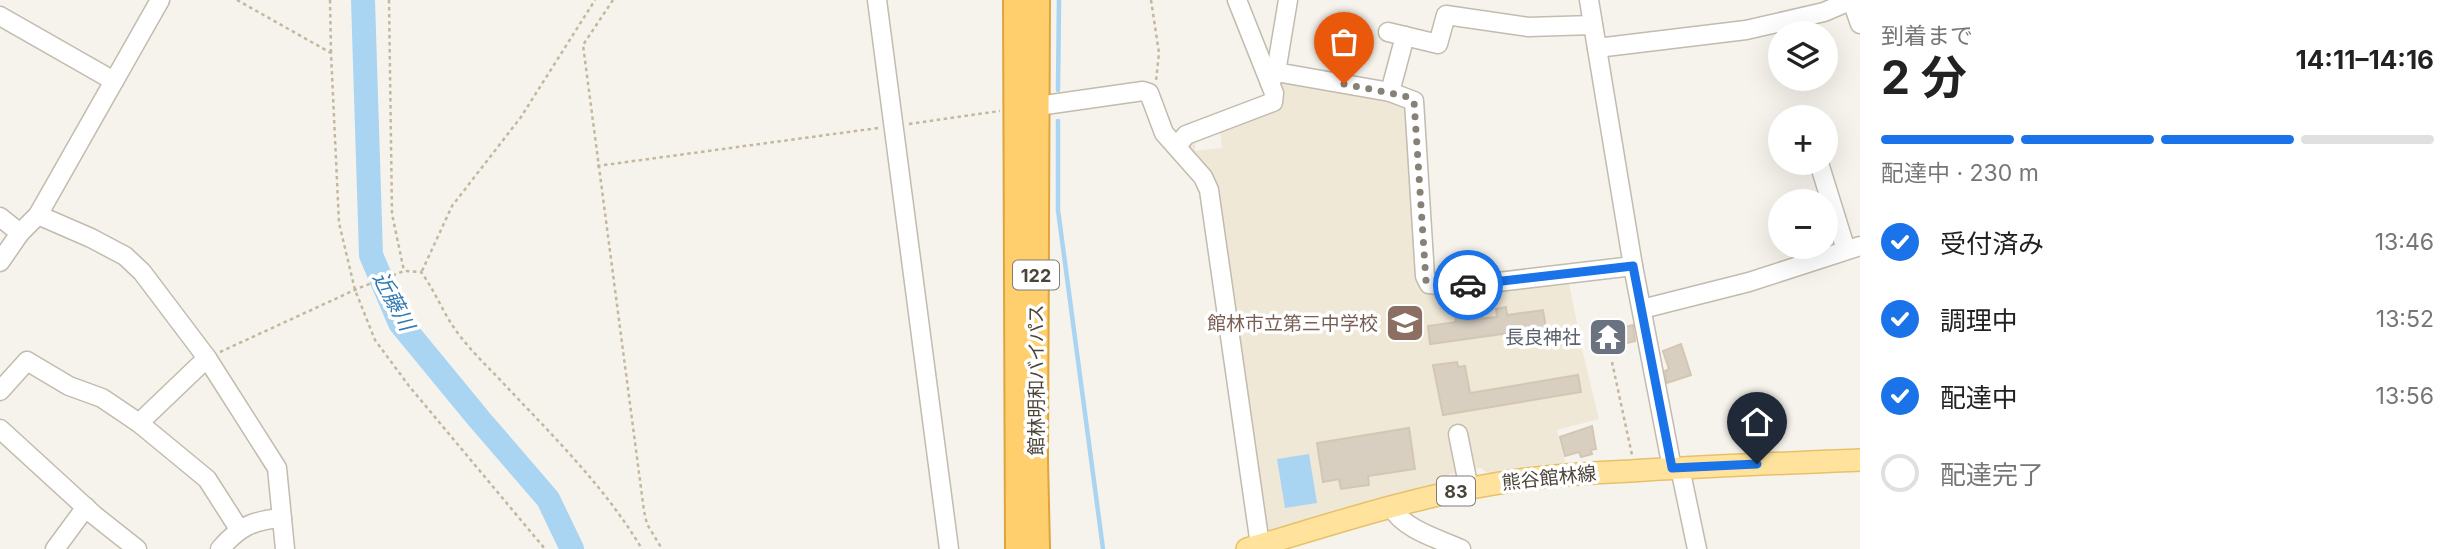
<!DOCTYPE html>
<html lang="ja">
<head>
<meta charset="utf-8">
<style>
	body { margin:0; font-family:Inter,"Noto Sans JP",sans-serif; background:#f2f2f2; color:#222; height:100vh; display:flex; flex-direction:column; font-size:26px; white-space:nowrap }
	* { box-sizing:border-box; margin:0 }
	p { font-size:23px; color:#767676 }
	.icon { flex:none; width:38px; height:38px; fill:none; stroke:currentColor; stroke-width:2; stroke-linecap:round; stroke-linejoin:round }
	.map { position:relative; flex:1; overflow:hidden }
	.details { display:flex; flex-direction:column; background:#fff; width:595px }
	.details>* { flex:none }
	.controls { position:absolute; left:1768px; top:21px; display:grid; gap:14px }
	.controls a { display:grid; place-items:center; width:70px; height:70px; border-radius:50%; background:#fff; box-shadow:0 7px 28px #0002; font-size:35px }
	.pin { position:absolute; display:grid; place-items:center; width:60px; height:60px; color:#fff; margin:-72px -30px; border-radius:50% 50% 50% 0; rotate:-45deg; box-shadow:0 0 7px #0007 }
	.pin .icon { rotate:45deg }
	.courier { position:absolute; display:grid; place-items:center; width:70px; height:70px; margin:-35px; border:5px solid #1a73e8; border-radius:50%; background:#fff; color:#222; box-shadow:0 2px 9px #0007 }
	.head em { font-style:normal; font-weight:700 }
	.head div { display:flex; flex-direction:column-reverse }
	.head { display:flex; align-items:center; justify-content:space-between; height:119px; padding:0 21px }
	h1 { font-size:46px; font-weight:700; line-height:52px }
	.bar { display:grid; grid-template-columns:repeat(4,1fr); gap:10px 7px; align-content:center; height:84px; padding:0 21px }
	.bar i { height:9px; border-radius:5px; background:#e0e0e0 }
	.bar .current { background:#1a73e8 }
	.bar p { grid-column:span 4 }
	ol { padding:0 21px; list-style:none }
	li { display:flex; align-items:center; gap:21px; height:77px }
	li p { margin-inline-start:auto }
	li .icon { padding:7px; border-radius:50%; background:#1a73e8; color:#fff; stroke-width:4 }
	li:last-child { color:#767676 }
	li i { width:38px; height:38px; border:4px solid #e0e0e0; border-radius:50% }
	main { display:flex; flex:1; min-height:0 }
	.map>svg:first-child { display:block }
	.education { fill:#efe8d6 }
	.water { fill:#a9d4f2 }
	.lines { fill:none; stroke-linecap:round; stroke-linejoin:round }
	.stream { stroke:#a9d4f2; stroke-width:4.5 }
	.river { stroke:#a9d4f2; stroke-width:24 }
	.building { fill:#d8cfc1; stroke:#d3c7b4; stroke-width:2 }
	.minor-casing { stroke:#c2bbae; stroke-width:21 }
	.major-casing { stroke:#e6c16a; stroke-width:24 }
	.highway-casing { stroke:#e0a43c; stroke-width:28 }
	.path { stroke:#c4b79f; stroke-width:2.5; stroke-dasharray:3.5 3.5; stroke-linecap:butt }
	.minor { stroke:#fff; stroke-width:18 }
	.major { stroke:#ffe39c; stroke-width:21 }
	.highway { stroke:#ffcf6e; stroke-width:24 }
	.done { stroke:#878178; stroke-width:7; stroke-dasharray:0 12.6 }
	.route { stroke:#1a73e8; stroke-width:9 }
	.labels { text-anchor:middle; dominant-baseline:central; stroke-width:7; stroke-linejoin:round; paint-order:stroke }
	.shield { fill:#fff; stroke:#817c74; stroke-width:2 }
	.shield-label { font-size:18px; font-weight:bold; fill:#4b4439 }
	.education-label { font-size:19px; fill:#785e54; stroke:#fff; text-anchor:end }
	.worship-label { font-size:19px; fill:#5b616d; stroke:#fff; text-anchor:end }
	.street-label { font-size:19px; fill:#4b4439; stroke:#fff }
	.water-label { font-size:21px; font-style:italic; fill:#2e7ab2; stroke:#fff }
</style>
</head>
<body>
<main>
<div class="map">
<svg width="1860" height="549" viewBox="0 0 1860 549">
	<rect width="100%" height="100%" fill="#f6f3ec"/>
	<!-- education -->
	<path class="education" d="M1280,80L1408,101L1421,287L1568,278L1583,353L1599,419L1557,430L1566,464L1490,475L1481,468L1449,474L1444,484L1266,533L1214,187L1188,151L1186,140L1195,136V151L1222,148L1220,125L1278,102Z"/>
	<!-- water -->
	<path class="water" d="M1309,454L1317,503L1285,508L1277,459Z"/>
	<g class="lines">
		<!-- stream -->
		<g class="stream">
			<path d="M1058,90L1059,0"/>
			<path d="M1058,121V210L1103,549"/>
		</g>
		<!-- river -->
		<path class="river" d="M363,0L371,255L400,323L479,419L548,499L572,549"/>
	</g>
	<!-- building -->
	<g class="building">
		<path d="M1506,307L1507,315L1543,310L1546,328L1430,344L1428,326L1456,322L1455,314L1467,313L1468,320L1497,317L1496,309Z"/>
		<path d="M1616,324L1617,329L1633,325L1635,341L1600,350L1595,329Z"/>
		<path d="M1681,344L1691,375L1667,383L1665,371L1669,369L1663,351Z"/>
		<path d="M1457,362L1458,367L1465,366L1470,393L1578,375L1581,392L1443,415L1433,365Z"/>
		<path d="M1592,426L1596,449L1591,450L1592,454L1581,457L1579,452L1565,456L1560,437Z"/>
		<path d="M1409,428L1415,469L1368,476L1369,485L1341,489L1339,479L1323,482L1317,443Z"/>
	</g>
	<g class="lines">
		<!-- minor casing -->
		<g class="minor-casing">
			<g id="minor">
				<path d="M877,0L949,549"/>
				<path d="M1589,0L1633,266L1672,468"/>
				<path d="M1852,1L1860,24"/>
				<path d="M0,16L114,81"/>
				<path d="M1388,32L1438,44L1446,15L1528,27L1593,25"/>
				<path d="M1597,48L1746,30L1824,12L1852,0"/>
				<path d="M1276,72L1390,92L1414,101L1425,276L1429,284L1456,287L1633,266"/>
				<path d="M1270,83L1276,72L1288,0"/>
				<path d="M1390,92L1405,36"/>
				<path d="M1038,106L1143,91L1149,93L1164,133L1203,177L1209,190L1260,545"/>
				<path d="M1177,146L1186,135L1273,102L1274,93L1270,83L1237,0"/>
				<path d="M1819,163L1846,250"/>
				<path d="M38,215L91,238L125,256L142,272L207,358L277,468L285,549"/>
				<path d="M0,217L20,233"/>
				<path d="M0,262L20,233L38,215L160,0"/>
				<path d="M1642,309L1749,282L1860,246"/>
				<path d="M0,391L27,361L69,386L102,398L139,423L207,479L239,529"/>
				<path d="M139,423L207,358"/>
				<path d="M0,429L94,515L137,549"/>
				<path d="M1458,434L1469,489"/>
				<path d="M1680,468L1697,549"/>
				<path d="M1391,506C1402,529 1439,539 1461,549"/>
				<path d="M55,549L86,507"/>
				<path d="M220,549C239,527 253,520 282,518"/>
			</g>
		</g>
		<!-- major casing -->
		<g class="major-casing">
			<path id="major" d="M1247,549C1329,525 1409,498 1494,484C1539,476 1585,473 1631,471C1707,466 1784,463 1860,460"/>
		</g>
		<!-- highway casing -->
		<g class="highway-casing">
			<g id="highway">
				<path d="M1016,0L1018,549"/>
				<path d="M1037,0L1035,460L1037,549"/>
			</g>
		</g>
		<!-- path -->
		<g class="path">
			<path d="M237,0L331,53L339,223L355,290L375,340L409,386L545,549"/>
			<path d="M330,0L331,53"/>
			<path d="M389,0L392,214L404,271"/>
			<path d="M613,0L583,45L644,511L647,524L662,549"/>
			<path d="M1151,0L1159,53L1156,81"/>
			<path d="M909,124L1000,111"/>
			<path d="M597,166L878,128"/>
			<path d="M422,271L452,206L521,117L595,0"/>
			<path d="M220,352L359,288L404,271L421,272C436,292 444,316 460,336C473,353 489,368 504,384C553,436 605,487 642,549"/>
			<path d="M1612,362L1632,455"/>
		</g>
		<!-- minor -->
		<use href="#minor" class="minor"/>
		<!-- major -->
		<use href="#major" class="major"/>
		<!-- highway -->
		<use href="#highway" class="highway"/>
	</g>
	<g class="lines">
		<!-- done -->
		<path class="done" d="M1344,84L1405,96L1414,101L1426,281L1433,285H1468"/>
		<!-- route -->
		<path class="route" d="M1468,285L1633,266L1672,468L1757,464"/>
	</g>
	<!-- icons -->
	<defs>
		<g id="school-square" transform="scale(2.0125)"><rect x="-9" y="-9" width="18" height="18" rx="4" fill="#8d6e63" stroke="#fff"/><path d="M0-5L7-2L0 1L-7-2ZM-4 1L0 2.5L4 1V4Q0 6-4 4Z" fill="#fff"/></g>
		<g id="temple-square" transform="scale(2.0125)"><rect x="-9" y="-9" width="18" height="18" rx="4" fill="#6b7280" stroke="#fff"/><path d="M0-6L5-2H3V0L6.5 2.5H4V6H1.5V3h-3V6H-4V2.5H-6.5L-3 0V-2H-5Z" fill="#fff"/></g>
	</defs>
	<g fill-rule="evenodd">
		<use href="#school-square" x="1405" y="323"/>
		<use href="#temple-square" x="1608" y="337"/>
	</g>
	<g class="labels">
		<!-- shield labels -->
		<g class="shield">
			<rect x="1013" y="260.5" width="46" height="29" rx="5"/>
			<rect x="1437" y="476.5" width="38" height="29" rx="5"/>
		</g>
		<g class="shield-label">
			<text x="1036" y="275">122</text>
			<text x="1456" y="491">83</text>
		</g>
		<!-- education labels -->
		<g class="education-label">
			<text x="1378" y="323">館林市立第三中学校</text>
		</g>
		<!-- worship labels -->
		<g class="worship-label">
			<text x="1581" y="337">長良神社</text>
		</g>
		<!-- street labels -->
		<g class="street-label">
			<text transform="translate(1036 380) rotate(-90)">館林明和バイパス</text>
			<text transform="translate(1549 478) rotate(-6)">熊谷館林線</text>
		</g>
		<!-- water labels -->
		<g class="water-label">
			<text transform="translate(394 301) rotate(62)">近藤川</text>
		</g>
	</g>
</svg>
<div class="controls">
<a><svg class="icon" aria-label="layers" viewBox="0 0 24 24"><path d="M12 4l9 5-9 5-9-5zM3 14l9 5 9-5"/></svg></a>
<a>+</a>
<a>−</a>
</div>
<div class="pin" style="left:1344px;top:84px;background:#ea580c"><svg class="icon" aria-label="bag" viewBox="0 0 24 24"><path d="M5 8h14l-1 12H6zM9 8a3 3 0 0 1 6 0"/></svg></div>
<div class="pin" style="left:1757px;top:464px;background:#1f2937"><svg class="icon" aria-label="home" viewBox="0 0 24 24"><path d="M3 11l9-7 9 7M6 9v11h12V9"/></svg></div>
<div class="courier" style="left:1468px;top:285px"><svg class="icon" aria-label="car" viewBox="0 0 24 24"><path d="M5 17H2v-5l4-1 3-4h7l3 4 3 1v5h-3M9 17h6M6 11h13"/><circle cx="7" cy="17" r="2"/><circle cx="17" cy="17" r="2"/></svg></div>
</div>
<section class="details">
<div class="head"><div><h1>2 分</h1><p>到着まで</p></div><em>14:11–14:16</em></div>
<div class="bar"><i class="current"></i><i class="current"></i><i class="current"></i><i></i><p>配達中 · 230 m</p></div>
<ol>
<li><svg class="icon" aria-label="check" viewBox="0 0 24 24"><path d="M5 12l5 5 9-10"/></svg>受付済み<p>13:46</p></li>
<li><svg class="icon" aria-label="check" viewBox="0 0 24 24"><path d="M5 12l5 5 9-10"/></svg>調理中<p>13:52</p></li>
<li><svg class="icon" aria-label="check" viewBox="0 0 24 24"><path d="M5 12l5 5 9-10"/></svg>配達中<p>13:56</p></li>
<li><i></i>配達完了</li>
</ol>
</section>
</main>
</body>
</html>
